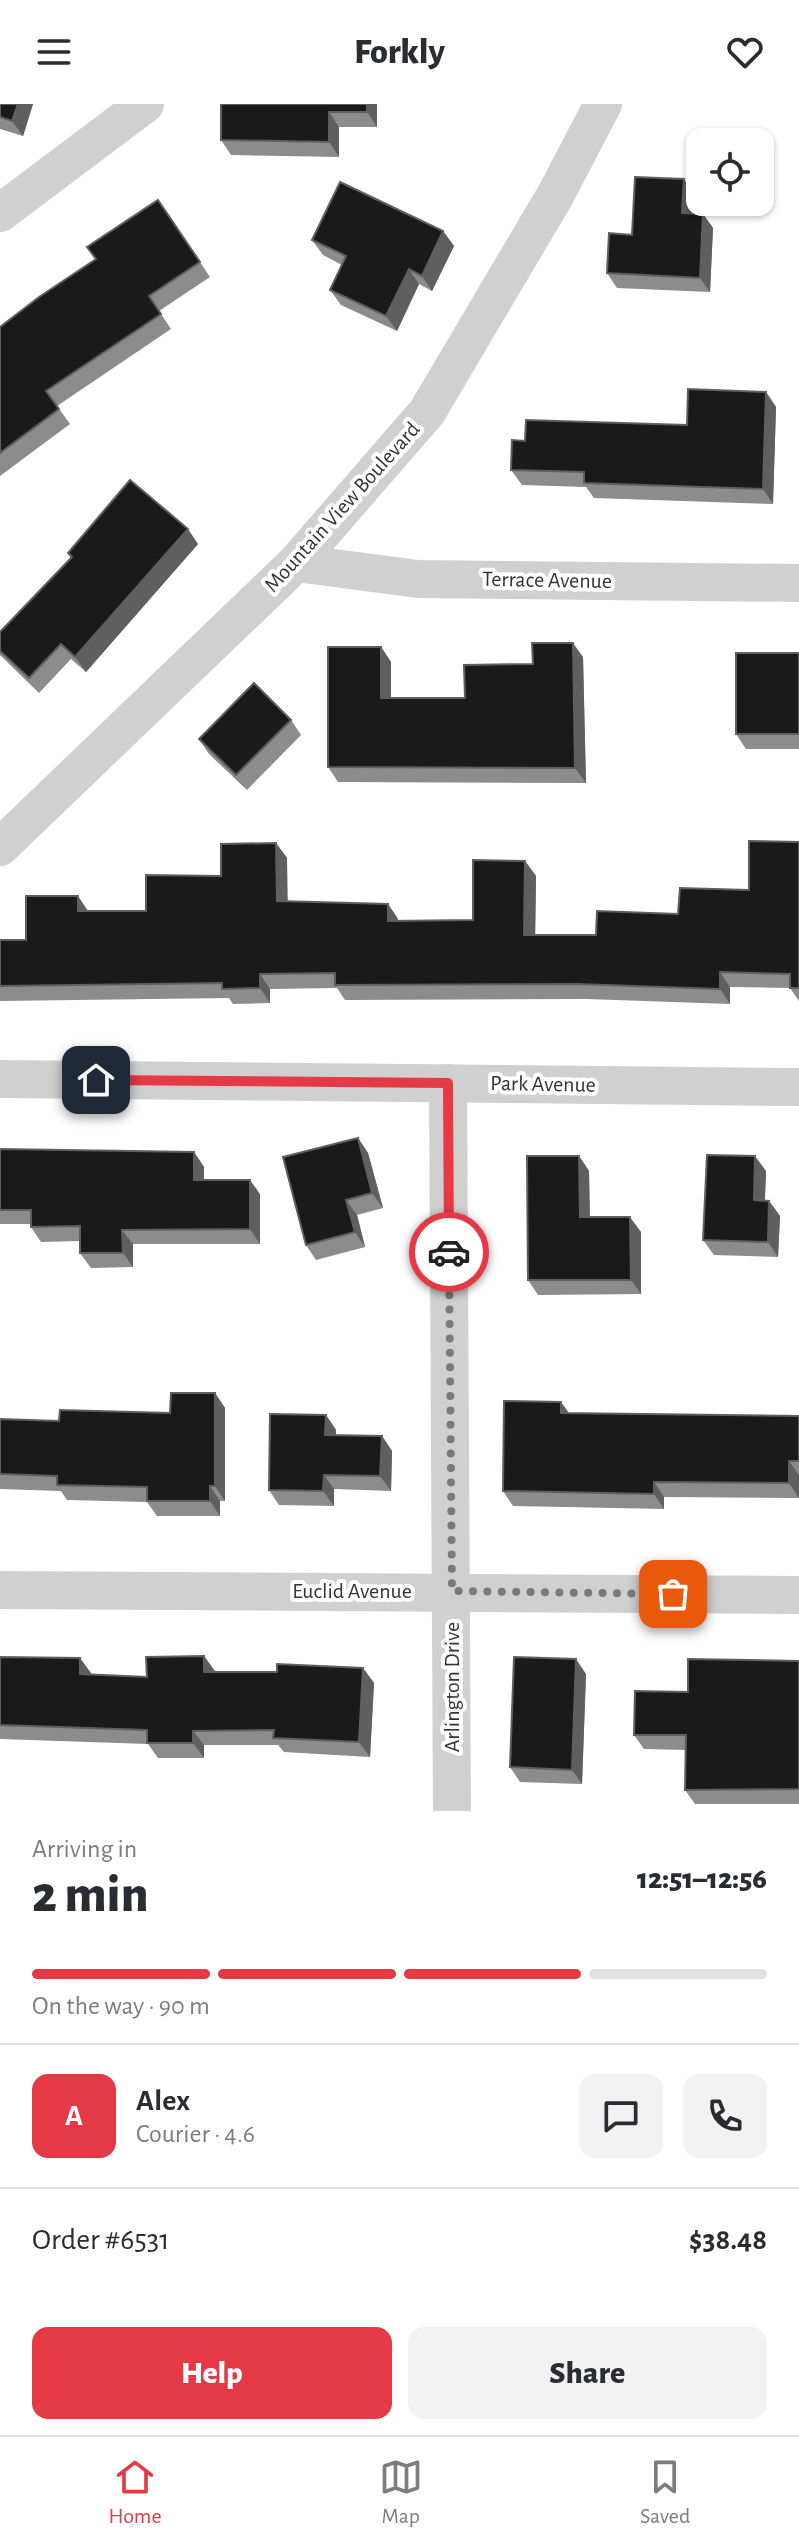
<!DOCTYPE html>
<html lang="en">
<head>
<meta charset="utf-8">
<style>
	body { margin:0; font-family:"Alegreya Sans",sans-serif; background:#f2f2f3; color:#2b2b33; height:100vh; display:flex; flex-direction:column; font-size:30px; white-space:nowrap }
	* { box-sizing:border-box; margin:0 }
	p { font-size:26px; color:#7c7c81 }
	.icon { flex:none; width:44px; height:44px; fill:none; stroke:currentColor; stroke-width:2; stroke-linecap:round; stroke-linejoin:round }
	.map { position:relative; height:1707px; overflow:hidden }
	.side { display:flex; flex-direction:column; background:#fff; flex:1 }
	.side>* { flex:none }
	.buttons { position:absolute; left:686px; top:24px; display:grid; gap:16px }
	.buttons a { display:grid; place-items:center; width:88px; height:88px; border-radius:16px; background:#fff; box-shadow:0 2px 6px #0004; font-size:40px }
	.pin { position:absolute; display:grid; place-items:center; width:68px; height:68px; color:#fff; margin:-34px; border-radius:16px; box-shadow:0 4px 12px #0006 }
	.courier { position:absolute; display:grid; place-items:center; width:80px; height:80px; margin:-40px; border:6px solid #e63946; border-radius:50%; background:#fff; color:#222; box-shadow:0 2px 10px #0007 }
	.overview em { font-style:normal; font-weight:800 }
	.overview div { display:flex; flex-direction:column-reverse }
	.overview { display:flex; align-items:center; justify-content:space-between; height:136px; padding:0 32px }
	h1 { font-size:52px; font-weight:800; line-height:60px }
	.bar { display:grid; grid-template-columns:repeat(4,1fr); gap:12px 8px; align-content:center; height:96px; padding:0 32px }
	.bar i { height:10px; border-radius:6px; background:#e1e1e2 }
	.bar .active { background:#e63946 }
	.bar p { grid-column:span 4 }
	.line { display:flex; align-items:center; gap:20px; padding:0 32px; border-top:2px solid #e1e1e2 }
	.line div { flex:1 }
	.round { display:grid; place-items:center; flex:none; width:84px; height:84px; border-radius:16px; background:#f2f2f3 }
	.button { display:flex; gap:16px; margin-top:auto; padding:16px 32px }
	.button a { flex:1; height:92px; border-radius:16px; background:#e63946; color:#fff; font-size:32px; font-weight:800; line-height:92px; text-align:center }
	.button a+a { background:#f2f2f3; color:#2b2b33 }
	header { display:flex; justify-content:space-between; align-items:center; height:104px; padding:0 32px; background:#fff; font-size:36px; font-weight:800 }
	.tab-bar { display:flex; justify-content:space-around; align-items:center; height:112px; border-top:2px solid #e1e1e2; background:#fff; font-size:22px; color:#7c7c81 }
	.tab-bar a { display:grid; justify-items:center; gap:4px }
	.tab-bar .active { color:#e63946 }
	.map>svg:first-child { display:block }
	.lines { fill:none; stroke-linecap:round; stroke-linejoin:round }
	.minor { stroke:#d0d0d0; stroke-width:38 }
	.wall { fill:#8c8c8c }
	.shaded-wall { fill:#5f5f5f }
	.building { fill:#1a1a1a; stroke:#5f5f5f; stroke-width:2 }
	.done { stroke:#7a7a7a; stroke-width:8; stroke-dasharray:0 14.4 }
	.route { stroke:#e63946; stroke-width:10 }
	.labels { text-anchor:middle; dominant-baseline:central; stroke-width:8; stroke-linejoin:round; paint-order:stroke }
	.street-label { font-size:22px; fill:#333; stroke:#fff }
</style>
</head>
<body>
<header><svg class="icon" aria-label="menu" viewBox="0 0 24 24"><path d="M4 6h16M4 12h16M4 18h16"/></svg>Forkly<svg class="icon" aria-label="heart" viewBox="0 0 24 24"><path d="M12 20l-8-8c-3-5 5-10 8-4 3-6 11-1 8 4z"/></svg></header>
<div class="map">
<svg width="799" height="1707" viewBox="0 0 799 1707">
	<rect width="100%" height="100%" fill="#fff"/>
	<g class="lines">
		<!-- minor -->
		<g class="minor">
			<path d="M0,109L145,0"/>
			<path d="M296,459L418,475L799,479"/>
			<path d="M0,743L296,459L427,308L556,90L603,0"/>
			<path d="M0,975L799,983"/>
			<path d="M448,979L452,1707"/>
			<path d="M0,1486L799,1491"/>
		</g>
	</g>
	<!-- wall -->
	<g class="wall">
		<path d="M0,0H33L23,32L0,25Z"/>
		<path d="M221,0H377V23H339V53L231,51L221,36Z"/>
		<path d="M694,90L693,109L703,110L713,124L710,188L617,184L607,169L632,131Z"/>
		<path d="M158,96L210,173L159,207L171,225L57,302L70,320L0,372V223L96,155Z"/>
		<path d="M443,127L454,142L432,187L419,180L397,227L341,201L330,186L342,161L323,151L312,136Z"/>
		<path d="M766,288L776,303L773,400L594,394L586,383L522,381L511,366L525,337L687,321Z"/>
		<path d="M198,440L86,568L71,555L39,589L0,551V528L71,454L68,449Z"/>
		<path d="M381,543L391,558V594H465L533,560L583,553L586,679L338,678L328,663Z"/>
		<path d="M799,549V645H746L736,630Z"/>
		<path d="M291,616L301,631L247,686L209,650L199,635Z"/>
		<path d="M799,738V897L790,884L730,883V900L587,895L345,896L337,884L270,885V899L233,900L229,894L0,897V836H26L146,807L221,772L276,739L287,754V798L388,800L398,815V817L473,816L525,757L536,772L535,831H596L678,810L749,786Z"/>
		<path d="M358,1034L368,1049L383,1104L357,1111L365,1143L316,1156L306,1141Z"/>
		<path d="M0,1045L194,1048L204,1063V1076L260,1090V1140H133V1163L91,1164L80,1149V1137L41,1138L31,1123V1120H0Z"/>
		<path d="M579,1052L589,1067L590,1113L641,1128V1190L538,1191L528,1176Z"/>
		<path d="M766,1067L765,1097H769L780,1112L778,1153L714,1151L703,1136Z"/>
		<path d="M215,1289L225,1304V1397H220V1412H157L147,1398L67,1396L61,1387L0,1385V1315L59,1317L170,1309Z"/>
		<path d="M569,1310L799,1312V1394L664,1393V1405L513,1402L503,1387Z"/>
		<path d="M326,1311L336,1326V1332H382L392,1347L391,1387L334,1385V1402L279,1401L269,1386Z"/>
		<path d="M204,1552L215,1568H277L363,1564L374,1579L370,1653L284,1648L278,1641H204V1654H158L148,1640L0,1635V1553L80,1554L91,1571L147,1573Z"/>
		<path d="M799,1557V1700H695L685,1686V1646L644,1645L634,1631L688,1588Z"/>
		<path d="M586,1570L582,1680L520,1678L510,1663Z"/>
	</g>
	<!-- shaded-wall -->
	<g class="shaded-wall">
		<path d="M18,0H33L23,32L12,17Z"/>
		<path d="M367,0H377V23L367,8Z"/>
		<path d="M329,8L339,23V53L329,38Z"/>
		<path d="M684,75L694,90L692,123L682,109Z"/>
		<path d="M703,110L713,124L710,188L700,174Z"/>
		<path d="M443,127L454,142L432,187L422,172Z"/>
		<path d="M409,165L419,180L397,227L386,212Z"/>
		<path d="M766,288L776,303L773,400L763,385Z"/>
		<path d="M188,425L198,440L86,568L75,553Z"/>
		<path d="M573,539L583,553L586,679L575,664Z"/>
		<path d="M381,543L391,558V609L381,594Z"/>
		<path d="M276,739L287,754L288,812L277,797Z"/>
		<path d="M525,757L536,772L535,846L524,831Z"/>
		<path d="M78,792L88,807H78Z"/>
		<path d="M388,800L398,815V832L388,817Z"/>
		<path d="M720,868L730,883V900L720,885Z"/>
		<path d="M260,870L270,885V899L260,884Z"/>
		<path d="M358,1034L368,1049L383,1104L372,1089Z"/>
		<path d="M194,1048L204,1063V1091L194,1076Z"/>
		<path d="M579,1052L589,1067L590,1128L580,1113Z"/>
		<path d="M755,1052L766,1067L764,1111L754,1096Z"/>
		<path d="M250,1076L260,1090V1140L250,1125Z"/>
		<path d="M346,1096L357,1111L365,1143L355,1128Z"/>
		<path d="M769,1097L780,1112L778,1153L768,1138Z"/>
		<path d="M630,1113L641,1128V1190L631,1176Z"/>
		<path d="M122,1126L133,1140V1163L123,1149Z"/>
		<path d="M215,1289L225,1304V1397L215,1382Z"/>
		<path d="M561,1298L572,1313L561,1309Z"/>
		<path d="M326,1311L336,1326L335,1346L325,1331Z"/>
		<path d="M382,1332L392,1347L391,1387L380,1372Z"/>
		<path d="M789,1357L799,1371V1394L789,1379Z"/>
		<path d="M324,1371L334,1385V1402L323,1387Z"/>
		<path d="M654,1378L664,1393V1405L654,1390Z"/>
		<path d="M210,1382L220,1397V1412L210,1397Z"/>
		<path d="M204,1552L215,1567V1583L204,1568Z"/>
		<path d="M80,1554L91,1569L90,1585L80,1570Z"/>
		<path d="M576,1555L586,1570L582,1680L572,1666Z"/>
		<path d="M363,1564L374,1579L370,1653L359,1638Z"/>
		<path d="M193,1627L204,1641V1654L193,1639Z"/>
	</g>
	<!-- building -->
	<g class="building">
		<path d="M0,0H18L12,17L0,13Z"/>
		<path d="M221,0H367V8H329V38L221,36Z"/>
		<path d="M635,73L684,75L682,109L703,110L700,174L607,169L609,129L632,131Z"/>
		<path d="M340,78L443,127L422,172L409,165L386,212L330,186L346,152L312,136Z"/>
		<path d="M158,96L200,158L149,192L161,210L46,287L59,305L0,349V223L39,193L96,155L87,143Z"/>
		<path d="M688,285L766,288L763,385L584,379V368L511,366L512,336L525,337L526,316L687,321Z"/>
		<path d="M130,376L188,425L75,553L61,540L29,574L0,547V528L72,453L68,449Z"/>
		<path d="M532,539H573L575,664L328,663V543H381V594H465L464,561L533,560Z"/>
		<rect x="736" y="549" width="63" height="81"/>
		<path d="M254,579L291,616L236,671L199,635Z"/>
		<path d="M749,737L799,738V884H790V870L720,868V885L577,880L335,881V869L260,870V884L222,885V879L0,882V836H26V792H78V807H146V771L221,772V740L276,739L277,797L388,800V817L473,816V756L525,757L524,831H596L597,807L678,810L680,784L749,786Z"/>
		<path d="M358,1034L372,1089L346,1096L355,1128L306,1141L283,1053Z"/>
		<path d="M0,1045L194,1048V1076H250V1125L122,1126L123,1149H80V1122L31,1123V1106H0Z"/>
		<path d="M707,1051L755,1052L754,1096L769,1097L768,1138L703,1136Z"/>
		<path d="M527,1052H579L580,1113H630L631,1176H528Z"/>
		<path d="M171,1289H215V1382H210V1397H147V1383L57,1381V1372L0,1370V1315L59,1317L60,1306L170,1309Z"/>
		<path d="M504,1297L561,1298V1309L799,1312V1357H789V1379L654,1378V1390L503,1387Z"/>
		<path d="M270,1310L326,1311L325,1331L382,1332L380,1372L324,1371L323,1387L269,1386Z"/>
		<path d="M204,1552V1568H277V1560L363,1564L359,1638L273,1634L274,1626L193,1627V1639H147V1626L0,1621V1553L80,1554V1570L147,1573L146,1553Z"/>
		<path d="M514,1553L576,1555L572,1666L510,1663Z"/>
		<path d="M688,1555L799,1557V1685L685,1686L686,1631H634L635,1587L688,1588Z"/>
	</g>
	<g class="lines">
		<!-- done -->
		<path class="done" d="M449,1148L452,1487L673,1490"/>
		<!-- route -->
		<path class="route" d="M96,976L448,979L449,1148"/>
	</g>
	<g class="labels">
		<!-- street labels -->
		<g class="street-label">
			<text transform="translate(342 403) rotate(-48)">Mountain View Boulevard</text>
			<text transform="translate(547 476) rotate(1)">Terrace Avenue</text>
			<text transform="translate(543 980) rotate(1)">Park Avenue</text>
			<text x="352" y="1487">Euclid Avenue</text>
			<text transform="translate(452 1583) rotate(-90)">Arlington Drive</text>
		</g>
	</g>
</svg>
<div class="buttons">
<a><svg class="icon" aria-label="locate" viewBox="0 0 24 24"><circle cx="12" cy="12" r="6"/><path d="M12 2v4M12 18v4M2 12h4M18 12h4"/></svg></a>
</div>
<div class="pin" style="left:673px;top:1490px;background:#ea580c"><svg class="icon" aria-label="bag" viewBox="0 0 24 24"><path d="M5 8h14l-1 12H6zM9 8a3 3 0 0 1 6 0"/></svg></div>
<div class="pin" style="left:96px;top:976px;background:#1f2937"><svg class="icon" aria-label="home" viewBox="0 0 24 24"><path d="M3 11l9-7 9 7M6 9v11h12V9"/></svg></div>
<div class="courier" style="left:449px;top:1148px"><svg class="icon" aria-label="car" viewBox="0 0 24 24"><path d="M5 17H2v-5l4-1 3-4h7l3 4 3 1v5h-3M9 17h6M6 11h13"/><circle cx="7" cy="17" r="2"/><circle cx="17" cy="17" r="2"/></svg></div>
</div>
<section class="side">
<div class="overview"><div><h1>2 min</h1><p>Arriving in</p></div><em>12:51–12:56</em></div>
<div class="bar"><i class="active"></i><i class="active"></i><i class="active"></i><i></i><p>On the way · 90 m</p></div>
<div class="line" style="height:144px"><b class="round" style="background:#e63946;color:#fff">A</b><div><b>Alex</b><p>Courier · 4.6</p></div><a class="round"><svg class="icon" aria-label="chat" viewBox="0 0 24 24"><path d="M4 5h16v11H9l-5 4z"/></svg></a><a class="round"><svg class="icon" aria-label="phone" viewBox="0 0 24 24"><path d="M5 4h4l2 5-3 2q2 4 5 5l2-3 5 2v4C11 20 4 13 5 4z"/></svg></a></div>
<div class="line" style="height:104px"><div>Order #6531</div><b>$38.48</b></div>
<div class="button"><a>Help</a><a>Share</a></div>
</section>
<nav class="tab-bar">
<a class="active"><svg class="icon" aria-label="home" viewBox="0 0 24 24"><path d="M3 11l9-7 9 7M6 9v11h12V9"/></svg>Home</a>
<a><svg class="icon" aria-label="map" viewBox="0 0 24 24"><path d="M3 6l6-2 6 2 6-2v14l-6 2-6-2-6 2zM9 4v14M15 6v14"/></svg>Map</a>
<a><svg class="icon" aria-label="saved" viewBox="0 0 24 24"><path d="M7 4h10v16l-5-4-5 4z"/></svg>Saved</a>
</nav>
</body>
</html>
